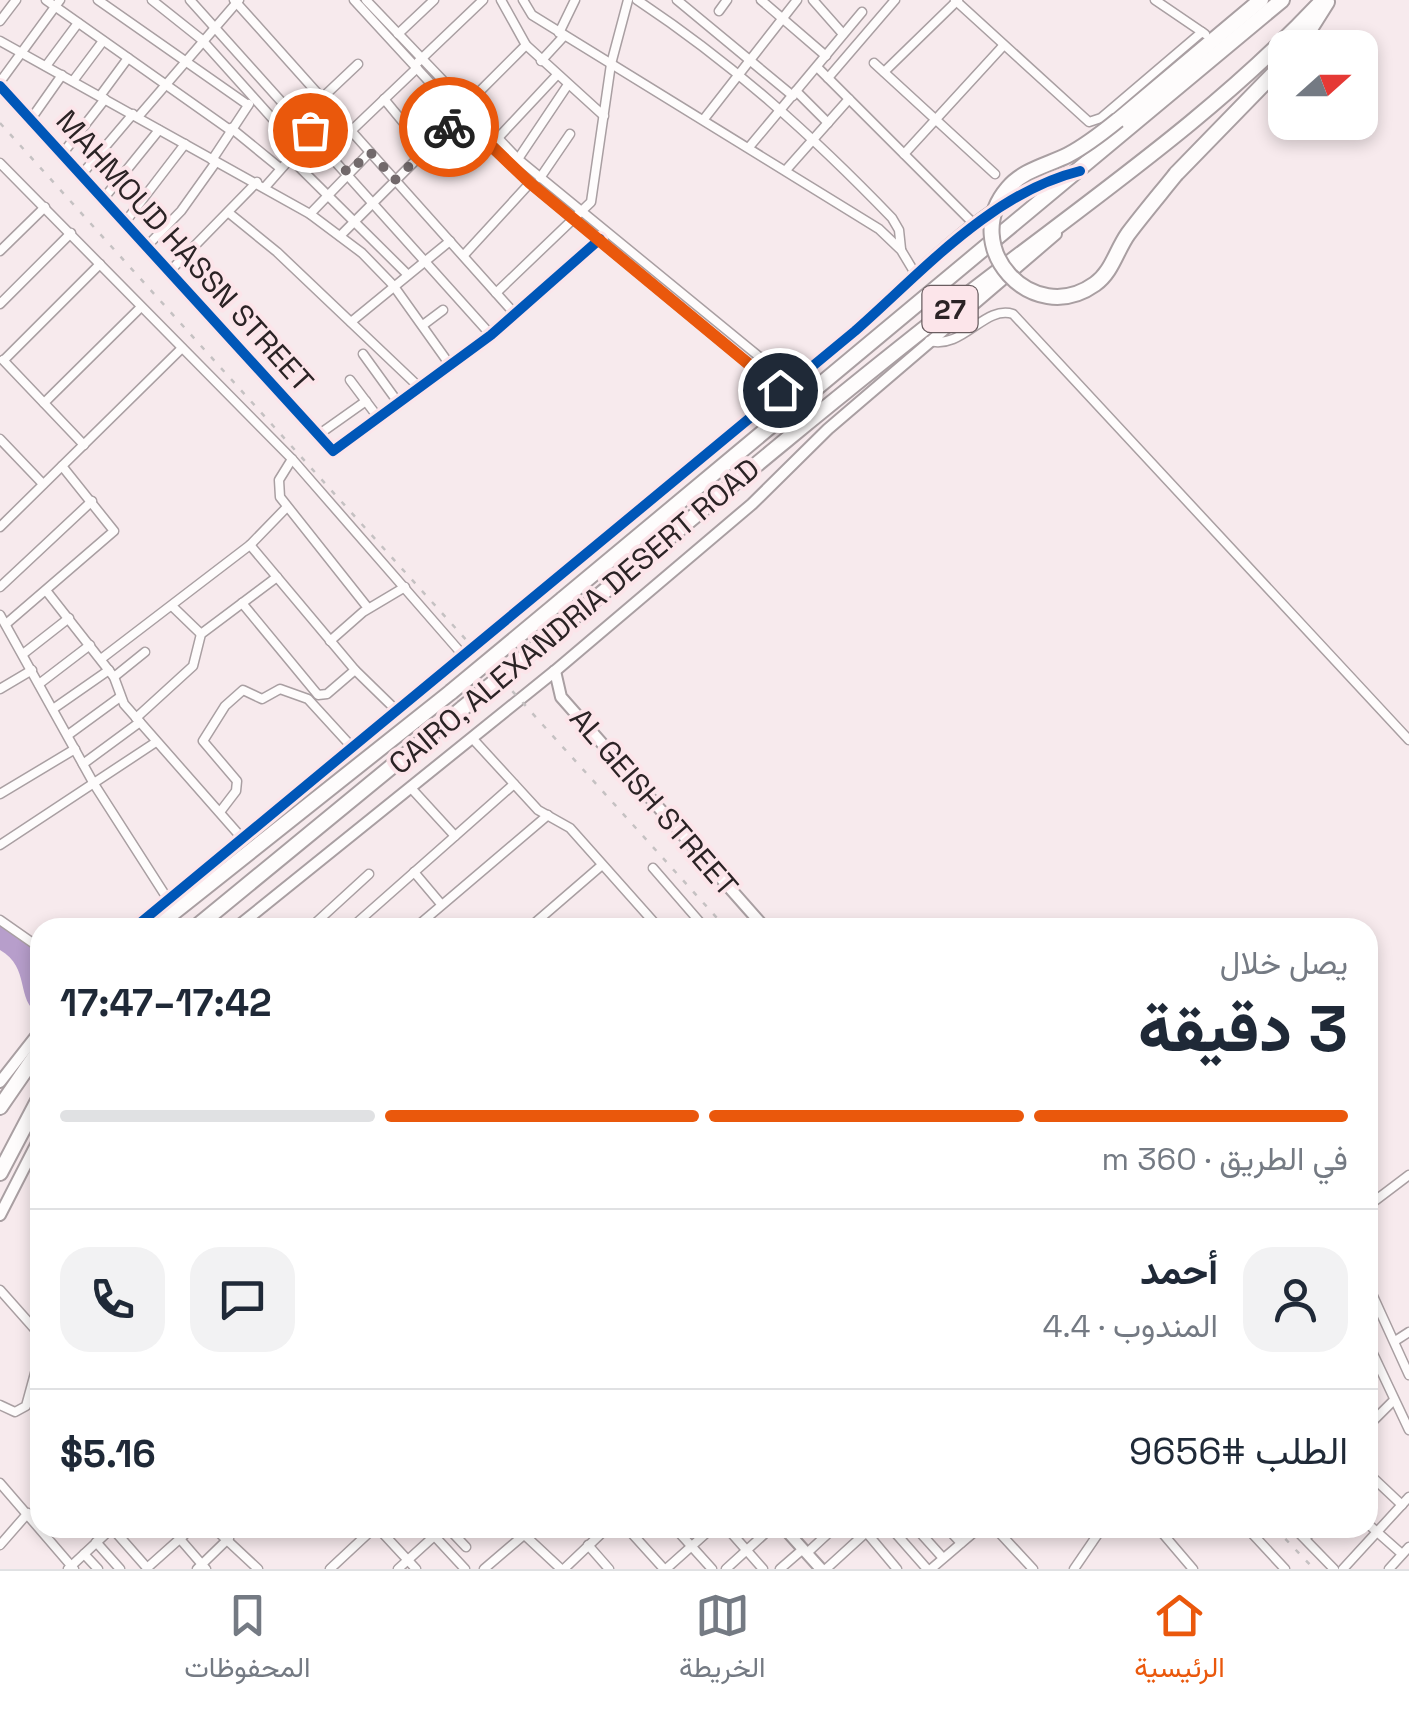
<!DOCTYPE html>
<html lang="ar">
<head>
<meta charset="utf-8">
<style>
	body { margin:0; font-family:"Space Grotesk",Vazirmatn,sans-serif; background:#f2f2f3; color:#1f2937; direction:rtl; height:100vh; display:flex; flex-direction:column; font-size:38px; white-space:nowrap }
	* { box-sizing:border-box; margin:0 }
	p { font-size:32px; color:#747a83 }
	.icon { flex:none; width:55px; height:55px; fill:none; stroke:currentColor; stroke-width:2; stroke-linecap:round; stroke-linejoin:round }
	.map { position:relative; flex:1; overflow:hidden; direction:ltr }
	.sheet { position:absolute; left:30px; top:918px; width:1348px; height:620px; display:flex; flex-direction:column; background:#fff; border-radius:30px; box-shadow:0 5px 15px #0003; direction:rtl }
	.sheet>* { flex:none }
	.needle { width:65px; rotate:69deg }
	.fabs { position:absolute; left:1268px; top:30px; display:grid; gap:20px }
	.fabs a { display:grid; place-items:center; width:110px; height:110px; border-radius:20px; background:#fff; box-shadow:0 5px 15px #0003; font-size:50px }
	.pin { position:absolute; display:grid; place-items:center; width:85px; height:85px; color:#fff; margin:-42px; border:5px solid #fff; border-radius:50%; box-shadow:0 2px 10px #0007 }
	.courier { position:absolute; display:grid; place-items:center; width:100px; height:100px; margin:-50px; border:8px solid #ea580c; border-radius:50%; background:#fff; color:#222; box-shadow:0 2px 12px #0007 }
	.summary em { font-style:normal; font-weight:800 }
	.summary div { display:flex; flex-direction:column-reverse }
	.summary { display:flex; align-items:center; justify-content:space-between; height:170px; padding:0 30px }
	h1 { font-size:65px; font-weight:800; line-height:75px }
	.bar { display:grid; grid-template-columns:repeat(4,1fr); gap:15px 10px; align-content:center; height:120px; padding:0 30px }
	.bar i { height:12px; border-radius:8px; background:#e0e1e3 }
	.bar .on { background:#ea580c }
	.bar p { grid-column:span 4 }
	.line { display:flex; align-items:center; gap:25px; padding:0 30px; border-top:2px solid #e0e1e3 }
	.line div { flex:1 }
	.round { display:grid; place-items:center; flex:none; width:105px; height:105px; border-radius:30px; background:#f2f2f3 }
	.tab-bar { display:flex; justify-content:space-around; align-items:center; height:140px; border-top:2px solid #e0e1e3; background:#fff; font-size:28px; color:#747a83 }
	.tab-bar a { display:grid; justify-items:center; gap:5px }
	.tab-bar .on { color:#ea580c }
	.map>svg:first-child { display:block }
	.water { fill:#b79ecb }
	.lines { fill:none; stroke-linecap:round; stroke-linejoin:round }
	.street-casing { stroke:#a99fa2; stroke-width:11 }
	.secondary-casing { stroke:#a99fa2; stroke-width:14 }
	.highway-casing { stroke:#a99fa2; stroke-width:18 }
	.street { stroke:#fefcfc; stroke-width:8 }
	.secondary { stroke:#fefcfc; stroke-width:10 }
	.highway { stroke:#fefcfc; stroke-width:14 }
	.rail { stroke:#c5c1c2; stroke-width:2.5; stroke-dasharray:5 10; stroke-linecap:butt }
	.highway-bridge-casing { stroke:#a99fa2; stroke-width:18; stroke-linecap:butt }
	.highway-bridge { stroke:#fefcfc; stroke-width:14 }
	.cycleway-casing { stroke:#fce5ea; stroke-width:16 }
	.cycleway { stroke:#0057b8; stroke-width:10 }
	.done { stroke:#72696b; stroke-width:10; stroke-dasharray:0 18 }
	.route { stroke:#ea580c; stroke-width:12 }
	.labels { text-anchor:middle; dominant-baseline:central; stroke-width:8; stroke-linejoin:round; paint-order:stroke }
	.shield { fill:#fce5ea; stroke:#6a5d60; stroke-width:2.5 }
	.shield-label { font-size:28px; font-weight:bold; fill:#2b2325 }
	.street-label { font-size:30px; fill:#2b2325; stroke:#fce5ea }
</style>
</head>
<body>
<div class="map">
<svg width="1409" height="1569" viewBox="0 0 1409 1569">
	<rect width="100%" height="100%" fill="#f7eaed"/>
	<!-- water -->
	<path class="water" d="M0,925L40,949L39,1015C15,999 31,968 0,950Z"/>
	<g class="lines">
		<!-- street casing -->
		<g class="street-casing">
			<g id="street">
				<path d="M46,0L230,130"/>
				<path d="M98,0L248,105"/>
				<path d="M152,0L201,39L297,146"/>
				<path d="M190,0L491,335"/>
				<path d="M234,0L514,313"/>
				<path d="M354,0L470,126L530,183L780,390"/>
				<path d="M366,0L518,159L790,382"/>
				<path d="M501,0L526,45L604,116"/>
				<path d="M523,0L532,15L879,229L901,250L916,275"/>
				<path d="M637,0C732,63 813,136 892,218L899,230L901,249"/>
				<path d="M677,0L793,96"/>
				<path d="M761,0L826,56"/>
				<path d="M813,0L843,34"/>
				<path d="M955,0L1089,122L1101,118L1202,32"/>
				<path d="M1155,0L1205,34"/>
				<path d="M719,11L727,0"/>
				<path d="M0,21L16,0"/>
				<path d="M559,33L575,0"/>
				<path d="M398,34L434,0"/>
				<path d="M0,41L310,214L362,253L393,285L450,365"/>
				<path d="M541,61L564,36"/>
				<path d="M418,62L483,0"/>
				<path d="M874,63L995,174"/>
				<path d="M46,66L78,23"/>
				<path d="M817,67L976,226"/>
				<path d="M884,72L958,0"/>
				<path d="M828,78L895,0"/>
				<path d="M73,81L103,41"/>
				<path d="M0,82L60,0"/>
				<path d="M796,91L828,123"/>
				<path d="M100,96L128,58"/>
				<path d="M322,98L358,64"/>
				<path d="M384,99L403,122"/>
				<path d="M465,106L526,45"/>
				<path d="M138,117L239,0"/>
				<path d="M31,119L62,75"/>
				<path d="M704,119L797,0"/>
				<path d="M231,128L280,168"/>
				<path d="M351,131L417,68"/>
				<path d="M497,139L556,76"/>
				<path d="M750,146L862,12"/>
				<path d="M63,153L105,99"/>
				<path d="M904,154L1003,46"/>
				<path d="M289,157L407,274"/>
				<path d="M518,159L567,86"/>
				<path d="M212,160L249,104"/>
				<path d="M0,163L292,459L462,654"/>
				<path d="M786,170L849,99"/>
				<path d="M82,174L133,114"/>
				<path d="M540,178L570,134"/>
				<path d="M266,186L333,110"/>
				<path d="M104,198L159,130"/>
				<path d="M229,213L277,252L418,386"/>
				<path d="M310,214L370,152"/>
				<path d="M126,221L185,144"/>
				<path d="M340,236L460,116"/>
				<path d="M148,245L181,211L216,162"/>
				<path d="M0,251L45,207"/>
				<path d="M464,255L530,183"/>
				<path d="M171,270L257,182"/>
				<path d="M496,293L591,202L611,64L628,0"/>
				<path d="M0,304L71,233"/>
				<path d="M351,322L450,241"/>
				<path d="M423,325L443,310"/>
				<path d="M929,341C963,350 984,305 1013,314L1409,740"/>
				<path d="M363,354L397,401"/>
				<path d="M3,360L84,445"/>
				<path d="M4,360L100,264"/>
				<path d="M350,380L377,416"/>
				<path d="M44,403L141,307"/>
				<path d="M318,435L366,401"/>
				<path d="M0,439L43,484"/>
				<path d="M333,451L491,335L600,239"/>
				<path d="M292,459L279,480L280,497L368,608"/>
				<path d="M0,527L182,348"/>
				<path d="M250,545L355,670L395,709"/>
				<path d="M0,587L92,501"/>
				<path d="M48,593L114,677L124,704L241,837"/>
				<path d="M242,603L318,695L327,694L355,670"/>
				<path d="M172,606L201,634"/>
				<path d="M0,615L94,784L167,898"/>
				<path d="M6,624L114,531L62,466"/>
				<path d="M330,641L363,612L405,587"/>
				<path d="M23,654L69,618"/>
				<path d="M101,659L250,545L287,507"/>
				<path d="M114,677L145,652"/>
				<path d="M39,684L90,645"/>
				<path d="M0,689L32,670"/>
				<path d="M53,709L109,670"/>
				<path d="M136,718L193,666L201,634L277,577"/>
				<path d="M68,735L120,697"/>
				<path d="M472,738L538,810L570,828L659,928"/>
				<path d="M83,764L140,722"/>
				<path d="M411,788L455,836"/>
				<path d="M0,794L75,749"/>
				<path d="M220,812L236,791L237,781L203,741L225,706L243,690L262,699L280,689L308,699L351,746"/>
				<path d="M0,845L156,742"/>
				<path d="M653,868L705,928"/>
				<path d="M414,872L441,904"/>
				<path d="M0,920L40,948"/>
				<path d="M310,928L369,874"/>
				<path d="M351,928L514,784"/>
				<path d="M415,928L548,815"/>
				<path d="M529,928L602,865"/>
				<path d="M1368,1206L1409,1175"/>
				<path d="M1368,1285L1409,1375"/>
				<path d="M0,1290L40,1335"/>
				<path d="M1395,1341L1409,1332"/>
				<path d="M1368,1343L1409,1430"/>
				<path d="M0,1405L15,1412L26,1406L40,1355"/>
				<path d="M1368,1426L1394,1400"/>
				<path d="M1368,1473L1402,1505"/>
				<path d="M0,1483L74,1569"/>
				<path d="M1368,1524L1402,1554"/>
				<path d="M112,1528L148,1569"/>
				<path d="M214,1528L258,1569"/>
				<path d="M378,1528L416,1569"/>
				<path d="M427,1528L465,1569"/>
				<path d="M448,1528L466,1547"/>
				<path d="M517,1528L561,1569"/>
				<path d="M627,1528L664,1569"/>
				<path d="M675,1528L712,1569"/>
				<path d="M727,1528L763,1569"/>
				<path d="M891,1528L927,1569"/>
				<path d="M916,1528L943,1558"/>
				<path d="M947,1528L961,1543"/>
				<path d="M995,1528L1033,1569"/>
				<path d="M1158,1528L1193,1569"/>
				<path d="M1247,1528L1285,1569"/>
				<path d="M1294,1528L1334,1569"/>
				<path d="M866,1532L897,1569"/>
				<path d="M1305,1538L1316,1528"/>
				<path d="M180,1539L206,1569"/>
				<path d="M96,1542L120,1569"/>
				<path d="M0,1545L28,1513"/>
				<path d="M588,1545L609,1569"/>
				<path d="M807,1553L834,1528"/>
				<path d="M84,1554L98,1569"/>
				<path d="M147,1568L192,1528"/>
				<path d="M68,1569L112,1528"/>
				<path d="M197,1569L229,1538"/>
				<path d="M330,1569L374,1528"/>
				<path d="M398,1569L443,1528"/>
				<path d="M484,1569L525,1534"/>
				<path d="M564,1569L607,1528"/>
				<path d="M666,1569L712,1528"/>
				<path d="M726,1569L771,1528"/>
				<path d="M780,1569L803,1549"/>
				<path d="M826,1569L871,1528"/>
				<path d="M931,1569L979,1528"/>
				<path d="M1074,1569L1102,1528"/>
				<path d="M1343,1569L1409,1497"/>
				<path d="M1389,1569L1409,1547"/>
			</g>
		</g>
		<!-- secondary casing -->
		<g class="secondary-casing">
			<g id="secondary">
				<path d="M0,86L333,451"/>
				<path d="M555,671L561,697L765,928"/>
				<path d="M134,928L855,331C919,275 988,193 1074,172"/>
				<path d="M236,928L555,671L752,504L828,429L1056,234"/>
				<path d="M0,1082L40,1031"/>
				<path d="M0,1215L40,1137"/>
				<path d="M784,1528L821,1569"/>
			</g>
		</g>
		<!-- highway casing -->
		<g class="highway-casing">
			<g id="highway">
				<path d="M1298,48L1327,2"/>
				<path d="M1118,120L1261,0"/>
				<path d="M1176,174L1285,62"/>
				<path d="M563,599L1282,0"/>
				<path d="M576,615C704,508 831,401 962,299C1084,204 1217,114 1323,0"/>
				<path d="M154,928L451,692"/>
				<path d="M195,928L463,708"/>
				<path d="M0,1107L40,1049"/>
				<path d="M0,1173L40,1097"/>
			</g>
		</g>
		<!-- street -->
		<use href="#street" class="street"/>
		<!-- secondary -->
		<use href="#secondary" class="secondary"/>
		<!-- highway -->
		<use href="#highway" class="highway"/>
		<!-- rail -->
		<g class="rail">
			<path d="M0,123L726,928"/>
			<path d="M1275,1528L1314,1569"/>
		</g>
		<!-- highway-bridge casing -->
		<g class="highway-bridge-casing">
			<g id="highway-bridge">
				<path d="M1118,120C1102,133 1087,145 1068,155C1048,165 1023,170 1008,188C958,246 1032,329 1095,284C1112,272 1116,251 1128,234C1143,214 1160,194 1176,174"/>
				<path d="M451,692L563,599"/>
				<path d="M463,708L576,615"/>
			</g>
		</g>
		<!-- highway-bridge -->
		<use href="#highway-bridge" class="highway-bridge"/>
		<!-- cycleway casing -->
		<g class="cycleway-casing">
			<g id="cycleway">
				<path d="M0,86L333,451L491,335L600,239"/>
				<path d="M134,928L855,331C922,272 991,193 1080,171"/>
			</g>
		</g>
		<!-- cycleway -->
		<use href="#cycleway" class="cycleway"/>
	</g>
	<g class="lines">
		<!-- done -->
		<path class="done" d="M310,130L348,173L370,152L395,180L449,127"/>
		<!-- route -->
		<path class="route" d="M449,127L460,116L530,183L780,390"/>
	</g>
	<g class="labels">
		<!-- shield labels -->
		<rect class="shield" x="922.5" y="286" width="55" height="46" rx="8"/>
		<g class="shield-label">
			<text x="950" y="309">27</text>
		</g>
		<!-- street labels -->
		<g class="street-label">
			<text transform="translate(185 251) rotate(48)">MAHMOUD HASSN STREET</text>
			<text transform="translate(574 616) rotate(-40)">CAIRO, ALEXANDRIA DESERT ROAD</text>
			<text transform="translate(654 802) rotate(49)">AL GEISH STREET</text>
		</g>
	</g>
</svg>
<div class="fabs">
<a><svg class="needle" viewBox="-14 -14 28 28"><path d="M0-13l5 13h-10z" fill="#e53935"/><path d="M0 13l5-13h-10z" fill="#747a83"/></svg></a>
</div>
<div class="pin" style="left:310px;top:130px;background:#ea580c"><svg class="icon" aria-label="bag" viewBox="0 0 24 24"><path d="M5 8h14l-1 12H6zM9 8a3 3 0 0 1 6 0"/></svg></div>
<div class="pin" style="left:780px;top:390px;background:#1f2937"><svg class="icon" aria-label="home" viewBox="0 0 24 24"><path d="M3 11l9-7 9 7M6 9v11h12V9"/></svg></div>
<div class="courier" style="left:449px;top:127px"><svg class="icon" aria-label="bike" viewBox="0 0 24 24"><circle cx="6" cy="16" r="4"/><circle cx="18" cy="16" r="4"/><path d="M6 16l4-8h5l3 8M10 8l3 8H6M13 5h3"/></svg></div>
<section class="sheet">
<div class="summary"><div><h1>3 دقيقة</h1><p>يصل خلال</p></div><em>17:42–17:47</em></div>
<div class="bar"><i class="on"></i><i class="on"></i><i class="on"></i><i></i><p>في الطريق · 360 m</p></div>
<div class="line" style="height:180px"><a class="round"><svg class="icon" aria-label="person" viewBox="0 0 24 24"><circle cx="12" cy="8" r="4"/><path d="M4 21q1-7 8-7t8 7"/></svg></a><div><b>أحمد</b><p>المندوب · 4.4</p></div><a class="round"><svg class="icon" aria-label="chat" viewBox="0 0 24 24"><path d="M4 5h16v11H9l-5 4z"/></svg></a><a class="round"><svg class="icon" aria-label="phone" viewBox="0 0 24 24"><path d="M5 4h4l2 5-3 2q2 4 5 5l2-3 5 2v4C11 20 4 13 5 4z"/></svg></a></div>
<div class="line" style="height:130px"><div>الطلب #9656</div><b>$5.16</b></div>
</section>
</div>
<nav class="tab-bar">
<a class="on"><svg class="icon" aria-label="home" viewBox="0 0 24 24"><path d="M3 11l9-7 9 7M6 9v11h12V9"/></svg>الرئيسية</a>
<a><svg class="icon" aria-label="map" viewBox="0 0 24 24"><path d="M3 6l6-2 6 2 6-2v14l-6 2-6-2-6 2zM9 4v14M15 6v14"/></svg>الخريطة</a>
<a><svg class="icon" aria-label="saved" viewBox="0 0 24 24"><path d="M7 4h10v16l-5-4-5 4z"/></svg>المحفوظات</a>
</nav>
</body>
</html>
